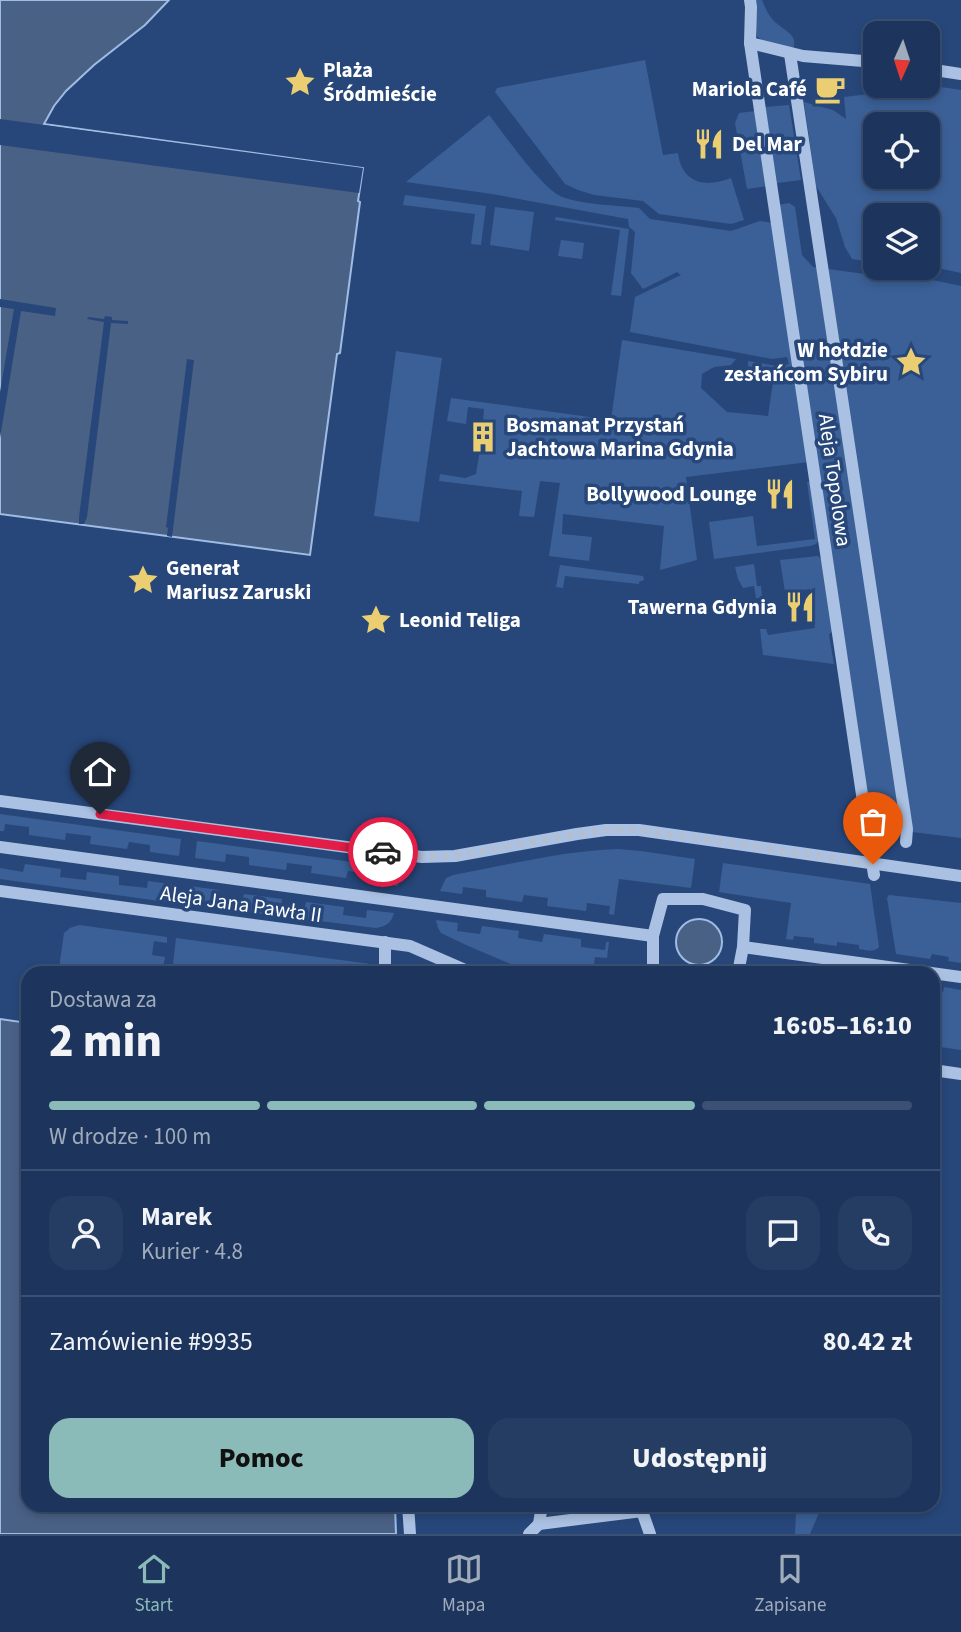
<!DOCTYPE html>
<html lang="pl">
<head>
<meta charset="utf-8">
<style>
	body { margin:0; font-family:"Source Sans 3",sans-serif; background:#253d62; color:#f1f3f6; height:100vh; display:flex; flex-direction:column; font-size:26px; white-space:nowrap }
	* { box-sizing:border-box; margin:0 }
	p { font-size:23px; color:#a0abbb }
	.icon { flex:none; width:38px; height:38px; fill:none; stroke:currentColor; stroke-width:2; stroke-linecap:round; stroke-linejoin:round }
	.map { position:relative; flex:1; overflow:hidden }
	.side { position:absolute; left:21px; top:966px; width:919px; height:546px; display:flex; flex-direction:column; background:#1d355c; border-radius:21px; box-shadow:0 4px 10px #0003,0 0 0 2px #3b5072 }
	.side>* { flex:none }
	.needle { width:46px; rotate:183deg }
	.buttons { position:absolute; left:863px; top:21px; display:grid; gap:14px }
	.buttons a { display:grid; place-items:center; width:77px; height:77px; border-radius:14px; background:#1d355c; box-shadow:0 4px 10px #0003,0 0 0 2px #3b5072; font-size:35px }
	.pin { position:absolute; display:grid; place-items:center; width:60px; height:60px; color:#fff; margin:-72px -30px; border-radius:50% 50% 50% 0; rotate:-45deg; box-shadow:0 0 7px #0007 }
	.pin .icon { rotate:45deg }
	.courier { position:absolute; display:grid; place-items:center; width:70px; height:70px; margin:-35px; border:5px solid #e11d48; border-radius:50%; background:#fff; color:#222; box-shadow:0 2px 9px #0007 }
	.summary em { font-style:normal; font-weight:800 }
	.summary div { display:flex; flex-direction:column-reverse }
	.summary { display:flex; align-items:center; justify-content:space-between; height:119px; padding:0 28px }
	h1 { font-size:46px; font-weight:800; line-height:52px }
	.bar { display:grid; grid-template-columns:repeat(4,1fr); gap:10px 7px; align-content:center; height:84px; padding:0 28px }
	.bar i { height:9px; border-radius:5px; background:#3b5072 }
	.bar .current { background:#8bbbb9 }
	.bar p { grid-column:span 4 }
	.line { display:flex; align-items:center; gap:18px; padding:0 28px; border-top:2px solid #3b5072 }
	.line div { flex:1 }
	.round { display:grid; place-items:center; flex:none; width:74px; height:74px; border-radius:21px; background:#253d62 }
	.button { display:flex; gap:14px; margin-top:auto; padding:14px 28px }
	.button a { flex:1; height:80px; border-radius:21px; background:#8bbbb9; color:#111; font-size:28px; font-weight:800; line-height:80px; text-align:center }
	.button a+a { background:#253d62; color:#f1f3f6 }
	.tab-bar { display:flex; justify-content:space-around; align-items:center; height:98px; border-top:2px solid #3b5072; background:#1d355c; font-size:19px; color:#a0abbb }
	.tab-bar a { display:grid; justify-items:center; gap:4px }
	.tab-bar .current { color:#8bbbb9 }
	.map>svg:first-child { display:block }
	.green { fill:#3b6097; fill-rule:evenodd }
	.water { fill:#4a6186; stroke:#9fbce4; stroke-width:2 }
	.pier { fill:#27477a }
	.lines { fill:none; stroke-linecap:round; stroke-linejoin:round }
	.minor { stroke:#abc1e3; stroke-width:12 }
	.done { stroke:#b3bfd0; stroke-width:7; stroke-dasharray:0 12.6 }
	.route { stroke:#e11d48; stroke-width:9 }
	.labels { text-anchor:middle; dominant-baseline:central; stroke-width:7; stroke-linejoin:round; paint-order:stroke }
	.poi-label { font-size:21px; font-weight:bold; fill:#fff; stroke:#27477a; text-anchor:start }
	.street-label { font-size:21px; fill:#fff; stroke:#27477a }
</style>
</head>
<body>
<div class="map">
<svg width="961" height="1534" viewBox="0 0 961 1534">
	<rect width="100%" height="100%" fill="#27477a"/>
	<!-- green -->
	<g class="green">
		<path d="M753,0H762C765,8 769,16 774,21C783,30 799,35 793,48L765,43L757,36Z"/>
		<path d="M645,60L663,155L678,153C682,184 706,188 731,178L744,220L731,224L659,214L643,201L594,195L578,190L565,184L495,92L497,88Z"/>
		<path d="M928,85L961,90V273L928,266V215H875V254L870,253L865,261L852,259L845,247L836,218L816,186L804,102L833,110L846,119L844,97L902,90L904,86ZM875,124H928V177H875Z"/>
		<path d="M789,105L801,180L777,183L765,107Z"/>
		<path d="M755,111L768,186L747,189L735,123L739,113Z"/>
		<path d="M489,115C505,135 541,188 562,197C585,205 615,205 639,208L650,219L731,231L760,221L773,223L809,462L686,477L697,560L660,570L664,526L563,514L562,534L592,537L589,561L549,556L560,483L540,481L534,517L519,516L522,491L439,481L440,474L465,478L476,474L481,443L490,444L493,425L483,423L484,409L468,407L466,424L447,421L451,398L611,420L622,340L736,359L731,365L714,367L702,374L701,388L727,412L768,416L774,375L753,371L748,366V361L777,366L789,364L787,357L772,359L630,332L635,297L681,275L677,272L643,289L631,273L635,232L629,227L628,219L492,194L406,182Z"/>
		<path d="M405,195L486,206L481,245L471,244L475,214L403,205Z"/>
		<path d="M789,203L795,207L802,255L813,267L887,277H897L904,274L961,286V838L871,827L778,205Z"/>
		<path d="M495,207L534,212L529,251L490,245Z"/>
		<path d="M556,217L629,229L621,296L611,295L620,230L555,220Z"/>
		<path d="M561,240L584,243L582,259L558,256Z"/>
		<path d="M396,351L442,358L419,522L374,516Z"/>
		<path d="M807,482H812L819,540L816,544L810,546L714,559L709,522L753,516L757,546L815,539Z"/>
		<path d="M818,556L822,560L834,628L829,635L834,664L763,655L760,629H766L768,635L815,628L810,589L785,592L780,560Z"/>
		<path d="M754,564L757,586H761L762,598H756L754,586L743,588L738,579L735,567Z"/>
		<path d="M560,565L643,576L644,580L639,582V584L565,576L563,588L556,587Z"/>
		<path d="M0,814L181,839L179,856L150,852V845L129,842L127,849L90,844L91,836L66,833L65,840L29,835V827L5,824L4,831H0Z"/>
		<path d="M197,841L382,866C391,870 398,875 398,886L370,882L371,874L348,871L346,878L311,873L312,866L287,863L286,870L249,865V857L226,854L225,862L195,858Z"/>
		<path d="M618,849L641,851L695,859L691,888L619,879L614,915L609,914L610,906L587,903L586,911L547,906L548,898L524,895L522,902L486,897V890L463,887L462,894L440,891L446,878L453,875C507,865 562,851 618,849Z"/>
		<path d="M723,863L870,884L879,947C874,953 866,950 859,949V945L837,942V946L814,943V938L794,936L793,940L786,939L791,903L719,892Z"/>
		<path d="M25,864L61,869L60,877L86,880L87,872L119,876V885L147,888L148,881L176,885L174,903L0,879V868L23,872Z"/>
		<path d="M190,886L219,890L218,898L242,901L244,894L282,899L281,907L304,910L306,902L344,907L343,915L366,918L367,910L394,913C391,923 387,926 376,928L188,905Z"/>
		<path d="M889,895L961,903V963L948,961L949,957L932,954L930,959L896,954L887,898Z"/>
		<path d="M436,920L458,923L457,931L480,934L482,926L519,931L518,938L542,942L544,934L581,939V947L605,950L606,942H609L607,958L595,957L593,973H532L466,945L441,933L438,928Z"/>
		<path d="M79,925L167,937V943L154,941L152,955L165,957L162,973H68L69,969L59,968L64,933L70,928Z"/>
		<path d="M176,938L371,964V973H172Z"/>
		<path d="M944,987L961,990V1050L933,1046V990L943,992Z"/>
		<path d="M823,1510L819,1513L810,1534H795L796,1513Z"/>
	</g>
	<!-- water -->
	<g class="water">
		<path d="M0,0H169L145,25L94,65L66,91L54,106L44,124L363,168L358,201L360,202L340,353L337,354L310,555L0,514Z"/>
		<circle cx="699" cy="942" r="23"/>
		<path d="M0,1019L28,1023V1505H395L396,1534H0Z"/>
	</g>
	<!-- pier -->
	<g class="pier">
		<path d="M0,119L363,168L359,193L0,145Z"/>
		<path d="M0,299L56,308L55,316L21,311L0,438V392L14,309L0,307Z"/>
		<path d="M105,316L112,317V320L128,321V324L111,323L87,517L84,524H79V517L104,322L87,319L88,317L104,319Z"/>
		<path d="M187,359L194,360L172,537L167,536L168,528L166,527Z"/>
	</g>
	<g class="lines">
		<!-- minor -->
		<g class="minor">
			<path d="M750,0L751,7L750,43L874,875"/>
			<path d="M750,43L803,56L875,62"/>
			<path d="M790,54L907,829L906,842"/>
			<path d="M928,69L961,74"/>
			<path d="M0,801L422,857L455,856L577,834L606,830H639L961,876"/>
			<path d="M0,847L653,936"/>
			<path d="M0,891L410,946L472,973"/>
			<path d="M385,942V973"/>
			<path d="M743,947L961,977"/>
			<path d="M661,973L653,971V936L663,899H703L745,910L743,947L738,973"/>
			<path d="M933,1070L961,1074"/>
			<path d="M408,1505L410,1534"/>
			<path d="M539,1524L542,1505"/>
			<path d="M529,1534L539,1524L642,1511L650,1534"/>
		</g>
	</g>
	<g class="lines">
		<!-- done -->
		<path class="done" d="M383,852L422,857L455,856L577,834L606,830H639L873,864"/>
		<!-- route -->
		<path class="route" d="M100,814L383,852"/>
	</g>
	<!-- icons -->
	<defs>
		<g id="sight-bare" transform="scale(2.415)"><path d="M0-6L1.8-2.2L6-1.7L2.9 1.2L3.7 5.4L0 3.3L-3.7 5.4L-2.9 1.2L-6-1.7L-1.8-2.2Z" fill="#ebce71" stroke="#27477a" stroke-width="2.5" paint-order="stroke"/></g>
		<g id="cafe-bare" transform="scale(2.415)"><path d="M-5.5-4.5H6V0H3Q3 3.5 0 3.5H-2.5Q-5.5 3.5-5.5 0ZM3-3.2v2h1.7v-2ZM-6 4.5H4V6H-6Z" fill="#ebce71" stroke="#27477a" stroke-width="2.5" paint-order="stroke"/></g>
		<g id="restaurant-bare" transform="scale(2.415)"><path d="M-5-6h1v4h1v-4h1v4h1v-4h1v5L-1.5 .5V6h-2V.5L-5-1ZM5-6V6H3V1.5H1.5Q1.5-4 5-6Z" fill="#ebce71" stroke="#27477a" stroke-width="2.5" paint-order="stroke"/></g>
		<g id="building-bare" transform="scale(2.415)"><path d="M-4-6H4V6H1V3H-1V6H-4ZM-2.5-4.3h1.7v1.8h-1.7ZM.8-4.3h1.7v1.8H.8ZM-2.5-1h1.7V.8h-1.7ZM.8-1h1.7V.8H.8Z" fill="#ebce71" stroke="#27477a" stroke-width="2.5" paint-order="stroke"/></g>
	</defs>
	<g fill-rule="evenodd">
		<use href="#sight-bare" x="300" y="82"/>
		<use href="#cafe-bare" x="830" y="89"/>
		<use href="#restaurant-bare" x="709" y="144"/>
		<use href="#sight-bare" x="911" y="362"/>
		<use href="#building-bare" x="483" y="437"/>
		<use href="#restaurant-bare" x="780" y="494"/>
		<use href="#sight-bare" x="143" y="580"/>
		<use href="#restaurant-bare" x="800" y="607"/>
		<use href="#sight-bare" x="376" y="620"/>
	</g>
	<g class="labels">
		<!-- poi labels -->
		<g class="poi-label">
			<text x="323" y="70">Plaża<tspan x="323" dy="24">Śródmieście</tspan></text>
			<text x="807" y="89" text-anchor="end">Mariola Café</text>
			<text x="732" y="144">Del Mar</text>
			<text x="888" y="350" text-anchor="end">W hołdzie<tspan x="888" dy="24">zesłańcom Sybiru</tspan></text>
			<text x="506" y="425">Bosmanat Przystań<tspan x="506" dy="24">Jachtowa Marina Gdynia</tspan></text>
			<text x="757" y="494" text-anchor="end">Bollywood Lounge</text>
			<text x="166" y="568">Generał<tspan x="166" dy="24">Mariusz Zaruski</tspan></text>
			<text x="777" y="607" text-anchor="end">Tawerna Gdynia</text>
			<text x="399" y="620">Leonid Teliga</text>
		</g>
		<!-- street labels -->
		<g class="street-label">
			<text transform="translate(835 480) rotate(82)">Aleja Topolowa</text>
			<text transform="translate(241 904) rotate(8)">Aleja Jana Pawła II</text>
		</g>
	</g>
</svg>
<div class="buttons">
<a><svg class="needle" viewBox="-14 -14 28 28"><path d="M0-13l5 13h-10z" fill="#e53935"/><path d="M0 13l5-13h-10z" fill="#a0abbb"/></svg></a>
<a><svg class="icon" aria-label="locate" viewBox="0 0 24 24"><circle cx="12" cy="12" r="6"/><path d="M12 2v4M12 18v4M2 12h4M18 12h4"/></svg></a>
<a><svg class="icon" aria-label="layers" viewBox="0 0 24 24"><path d="M12 4l9 5-9 5-9-5zM3 14l9 5 9-5"/></svg></a>
</div>
<div class="pin" style="left:873px;top:864px;background:#ea580c"><svg class="icon" aria-label="bag" viewBox="0 0 24 24"><path d="M5 8h14l-1 12H6zM9 8a3 3 0 0 1 6 0"/></svg></div>
<div class="pin" style="left:100px;top:814px;background:#1f2937"><svg class="icon" aria-label="home" viewBox="0 0 24 24"><path d="M3 11l9-7 9 7M6 9v11h12V9"/></svg></div>
<div class="courier" style="left:383px;top:852px"><svg class="icon" aria-label="car" viewBox="0 0 24 24"><path d="M5 17H2v-5l4-1 3-4h7l3 4 3 1v5h-3M9 17h6M6 11h13"/><circle cx="7" cy="17" r="2"/><circle cx="17" cy="17" r="2"/></svg></div>
<section class="side">
<div class="summary"><div><h1>2 min</h1><p>Dostawa za</p></div><em>16:05–16:10</em></div>
<div class="bar"><i class="current"></i><i class="current"></i><i class="current"></i><i></i><p>W drodze · 100 m</p></div>
<div class="line" style="height:126px"><a class="round"><svg class="icon" aria-label="person" viewBox="0 0 24 24"><circle cx="12" cy="8" r="4"/><path d="M4 21q1-7 8-7t8 7"/></svg></a><div><b>Marek</b><p>Kurier · 4.8</p></div><a class="round"><svg class="icon" aria-label="chat" viewBox="0 0 24 24"><path d="M4 5h16v11H9l-5 4z"/></svg></a><a class="round"><svg class="icon" aria-label="phone" viewBox="0 0 24 24"><path d="M5 4h4l2 5-3 2q2 4 5 5l2-3 5 2v4C11 20 4 13 5 4z"/></svg></a></div>
<div class="line" style="height:91px"><div>Zamówienie #9935</div><b>80.42 zł</b></div>
<div class="button"><a>Pomoc</a><a>Udostępnij</a></div>
</section>
</div>
<nav class="tab-bar">
<a class="current"><svg class="icon" aria-label="home" viewBox="0 0 24 24"><path d="M3 11l9-7 9 7M6 9v11h12V9"/></svg>Start</a>
<a><svg class="icon" aria-label="map" viewBox="0 0 24 24"><path d="M3 6l6-2 6 2 6-2v14l-6 2-6-2-6 2zM9 4v14M15 6v14"/></svg>Mapa</a>
<a><svg class="icon" aria-label="saved" viewBox="0 0 24 24"><path d="M7 4h10v16l-5-4-5 4z"/></svg>Zapisane</a>
</nav>
</body>
</html>
